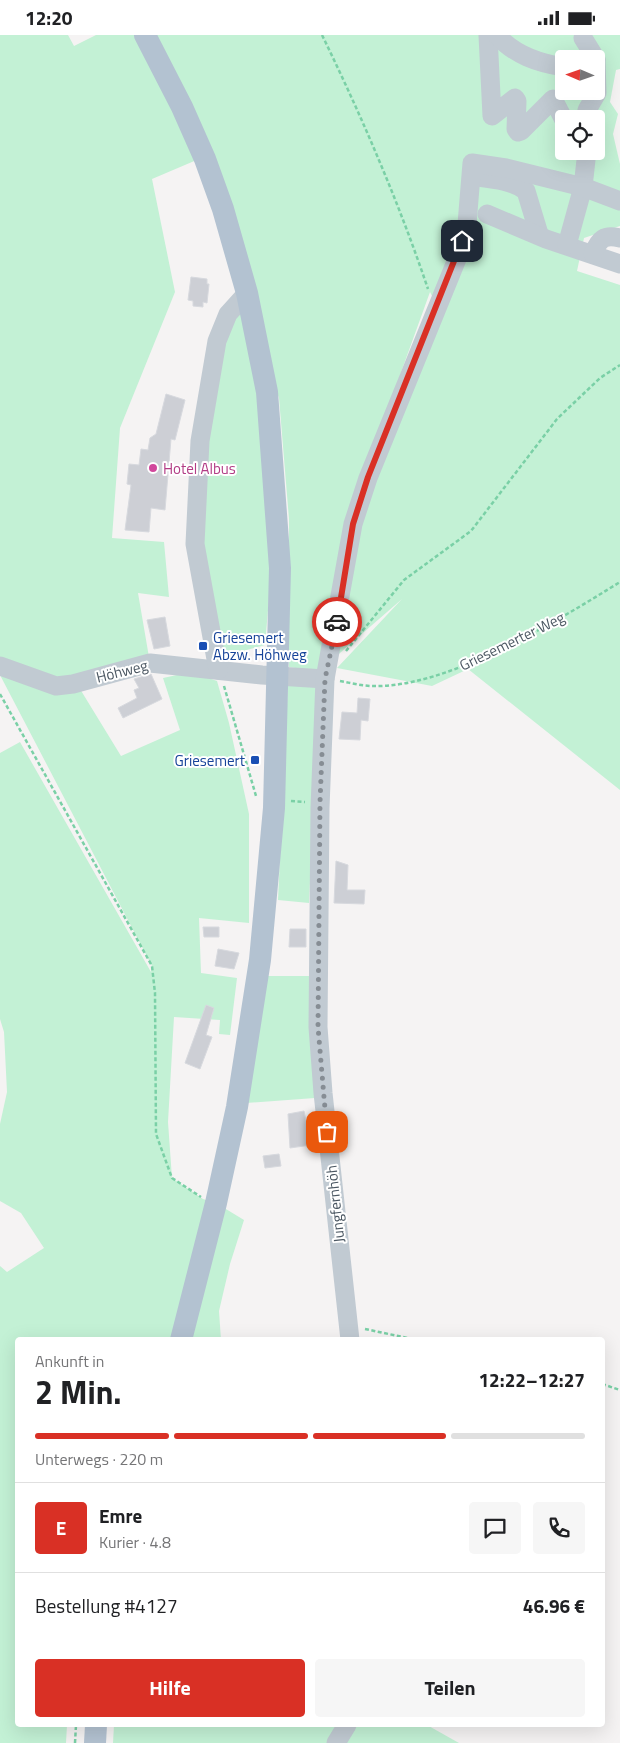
<!DOCTYPE html>
<html lang="de">
<head>
<meta charset="utf-8">
<style>
	body { margin:0; font-family:"Titillium Web",sans-serif; background:#f6f6f6; color:#202124; height:100vh; display:flex; flex-direction:column; font-size:19px; white-space:nowrap }
	* { box-sizing:border-box; margin:0 }
	p { font-size:16px; color:#757577 }
	.icon { flex:none; width:28px; height:28px; fill:none; stroke:currentColor; stroke-width:2; stroke-linecap:round; stroke-linejoin:round }
	.map { position:relative; flex:1; overflow:hidden }
	.panel { position:absolute; left:15px; top:1302px; width:590px; height:390px; display:flex; flex-direction:column; background:#fff; border-radius:5px; box-shadow:0 5px 20px #0002 }
	.panel>* { flex:none }
	.needle { width:32px; rotate:272deg }
	.buttons { position:absolute; left:555px; top:15px; display:grid; gap:10px }
	.buttons a { display:grid; place-items:center; width:50px; height:50px; border-radius:5px; background:#fff; box-shadow:0 5px 20px #0002; font-size:25px }
	.pin { position:absolute; display:grid; place-items:center; width:42px; height:42px; color:#fff; margin:-21px; border-radius:10px; box-shadow:0 2px 8px #0006 }
	.courier { position:absolute; display:grid; place-items:center; width:50px; height:50px; margin:-25px; border:4px solid #d93025; border-radius:50%; background:#fff; color:#222; box-shadow:0 1px 6px #0007 }
	.summary em { font-style:normal; font-weight:700 }
	.summary div { display:flex; flex-direction:column-reverse }
	.summary { display:flex; align-items:center; justify-content:space-between; height:85px; padding:0 20px }
	h1 { font-size:32px; font-weight:700; line-height:38px }
	.bar { display:grid; grid-template-columns:repeat(4,1fr); gap:8px 5px; align-content:center; height:60px; padding:0 20px }
	.bar i { height:6px; border-radius:4px; background:#e0e0e0 }
	.bar .active { background:#d93025 }
	.bar p { grid-column:span 4 }
	.line { display:flex; align-items:center; gap:12px; padding:0 20px; border-top:1px solid #e0e0e0 }
	.line div { flex:1 }
	.round { display:grid; place-items:center; flex:none; width:52px; height:52px; border-radius:5px; background:#f6f6f6 }
	.button { display:flex; gap:10px; margin-top:auto; padding:10px 20px }
	.button a { flex:1; height:58px; border-radius:5px; background:#d93025; color:#fff; font-size:20px; font-weight:700; line-height:58px; text-align:center }
	.button a+a { background:#f6f6f6; color:#202124 }
	.status { display:flex; justify-content:space-between; align-items:center; height:35px; padding:0 25px; background:#fff; direction:ltr }
	.status svg { height:14px; fill:currentColor }
	.map>svg:first-child { display:block }
	.green { fill:#c3f1d5; fill-rule:evenodd }
	.building { fill:#cdcfd5; stroke:#d7d9de }
	.lines { fill:none; stroke-linecap:round; stroke-linejoin:round }
	.path { stroke:#7ad0a6; stroke-width:2.5; stroke-dasharray:4 2.5; stroke-linecap:butt }
	.minor { stroke:#c1cad2; stroke-width:19 }
	.major { stroke:#b3c2d1; stroke-width:22 }
	.done { stroke:#868d94; stroke-width:5; stroke-dasharray:0 9 }
	.route { stroke:#d93025; stroke-width:6 }
	.hotel-dot { fill:#d1479c; stroke:#fff; stroke-width:2 }
	.transit-dot { fill:#1a4fb4; stroke:#fff; stroke-width:2 }
	.labels { text-anchor:middle; dominant-baseline:central; stroke-width:4; stroke-linejoin:round; paint-order:stroke }
	.hotel-label { font-size:15px; fill:#b23c85; stroke:#fff; text-anchor:start }
	.transit-label { font-size:15px; fill:#164399; stroke:#fff; text-anchor:start }
	.street-label { font-size:15px; fill:#4a5661; stroke:#fff }
</style>
</head>
<body>
<div class="status"><b>12:20</b><svg viewBox="0 0 49 12"><path d="M0 12V9h3v3zM5 12V6h3v6zM10 12V3h3v9zM15 12V0h3v12zM26 1h20v11H26zM47 4h2v5h-2z"/></svg></div>
<div class="map">
<svg width="620" height="1708" viewBox="0 0 620 1708">
	<rect width="100%" height="100%" fill="#f5f3f3"/>
	<!-- green -->
	<g class="green">
		<path d="M0,0H68L74,11L96,0H137L199,124L152,144L175,257L120,393L112,503L164,507L169,562L138,558L150,628L80,654L121,721L180,695L163,643L191,637L217,646L229,688L249,779V888L199,883L201,938L237,943L230,1000L219,999L220,985L174,982L168,1087L172,1143L203,1164L216,1168L244,1185L230,1229L219,1276L221,1305H18V1690H67L66,1708H0V1231L7,1237L44,1213L21,1178L0,1166V1089L7,1057L4,997L0,984V718L20,707L151,937L152,931L0,640Z"/>
		<path d="M154,0H620V34L616,35L610,67L618,79L613,99L620,129V191L584,203L577,236L620,250V755L468,634L432,651L337,633L402,564L325,631L354,489L436,269L430,257L348,484L321,637L289,632V484L279,363ZM564,24H596V56H564ZM564,84H596V116H564Z"/>
		<path d="M247,258L276,482L265,610L224,621L195,509L217,306Z"/>
		<path d="M288,648L319,651L309,868L278,865Z"/>
		<path d="M265,941H313L315,1063L246,1068Z"/>
		<path d="M114,1690H340L328,1708H113Z"/>
		<path d="M356,1690H427L459,1708H343Z"/>
	</g>
	<!-- building -->
	<g class="building">
		<path d="M191,242L207,244V249H209L207,268L203,267V272L193,271V266L188,265Z"/>
		<path d="M166,359L185,365L175,405L171,404L165,475L151,473L149,497L125,495L131,450L127,449L129,429L139,430L141,414L148,415L150,403L156,399Z"/>
		<path d="M165,582L170,611L154,614L147,585Z"/>
		<path d="M151,639L162,664L123,683L118,673L137,663L134,655L139,653L134,644Z"/>
		<path d="M358,663L370,664L368,686L361,685L360,705L339,704L342,677L357,678Z"/>
		<path d="M336,826L348,830L347,855H365L364,869L334,868Z"/>
		<path d="M203,892H219V902H204Z"/>
		<path d="M290,894H306V912H289Z"/>
		<path d="M218,914L239,918L234,934L215,931Z"/>
		<path d="M206,970L214,973L206,1000L212,1002L200,1034L185,1028Z"/>
		<path d="M304,1076L311,1110L290,1113L288,1079Z"/>
		<path d="M279,1119L281,1131L265,1133L263,1121Z"/>
	</g>
	<g class="lines">
		<!-- path -->
		<g class="path">
			<path d="M322,0C362,82 399,168 428,254"/>
			<path d="M346,616L404,545L471,496L557,384L600,343L620,330"/>
			<path d="M340,646C351,648 362,651 373,651C448,653 557,586 620,547"/>
			<path d="M224,651L256,761"/>
			<path d="M0,659L152,931L155,958L156,1099L172,1143L201,1162"/>
			<path d="M291,766L305,767"/>
			<path d="M365,1294L417,1305"/>
			<path d="M602,1349L620,1355"/>
			<path d="M75,1708L76,1690"/>
		</g>
		<!-- minor -->
		<g class="minor">
			<path d="M488,0L492,81L515,63L517,66L516,94L518,97L521,96L553,64L564,85"/>
			<path d="M497,0C514,20 538,28 564,32"/>
			<path d="M583,3L596,24"/>
			<path d="M587,75L597,58L596,25"/>
			<path d="M477,142C493,144 513,146 526,156L539,199"/>
			<path d="M487,179L546,204L620,229"/>
			<path d="M567,210L583,152L587,116"/>
			<path d="M593,219C599,204 604,199 620,203"/>
			<path d="M0,631L56,651L73,649L150,628L262,640L325,644"/>
			<path d="M218,635L195,509L200,406L217,306L228,279L247,258"/>
			<path d="M350,1305L323,1058L318,992L320,773L325,644L353,489L368,443L457,224L467,189L472,128L506,133L583,152L620,166"/>
			<path d="M336,1708L347,1690"/>
		</g>
		<!-- major -->
		<g class="major">
			<path d="M145,0L182,72L205,124L223,174L247,258L267,357L280,533L274,773L260,925L237,1072L216,1168L181,1305"/>
			<path d="M95,1708L96,1690"/>
		</g>
	</g>
	<g class="lines">
		<!-- done -->
		<path class="done" d="M327,1097L318,992L320,767L325,644L337,587"/>
		<!-- route -->
		<path class="route" d="M337,587L353,489L368,442L462,206"/>
	</g>
	<!-- markers -->
	<circle class="hotel-dot" cx="153" cy="433" r="5"/>
	<g class="transit-dot">
		<rect x="198" y="606" width="10" height="10" rx="2.5"/>
		<rect x="250" y="720" width="10" height="10" rx="2.5"/>
	</g>
	<g class="labels">
		<!-- hotel labels -->
		<g class="hotel-label">
			<text x="163" y="433">Hotel Albus</text>
		</g>
		<!-- transit labels -->
		<g class="transit-label">
			<text x="213" y="602">Griesemert<tspan x="213" dy="17">Abzw. Höhweg</tspan></text>
			<text x="245" y="725" text-anchor="end">Griesemert</text>
		</g>
		<!-- street labels -->
		<g class="street-label">
			<text transform="translate(512 606) rotate(-26)">Griesemerter Weg</text>
			<text transform="translate(122 636) rotate(-14)">Höhweg</text>
			<text transform="translate(335 1169) rotate(-96)">Jungfernhöh</text>
		</g>
	</g>
</svg>
<div class="buttons">
<a><svg class="needle" viewBox="-14 -14 28 28"><path d="M0-13l5 13h-10z" fill="#e53935"/><path d="M0 13l5-13h-10z" fill="#757577"/></svg></a>
<a><svg class="icon" aria-label="locate" viewBox="0 0 24 24"><circle cx="12" cy="12" r="6"/><path d="M12 2v4M12 18v4M2 12h4M18 12h4"/></svg></a>
</div>
<div class="pin" style="left:327px;top:1097px;background:#ea580c"><svg class="icon" aria-label="bag" viewBox="0 0 24 24"><path d="M5 8h14l-1 12H6zM9 8a3 3 0 0 1 6 0"/></svg></div>
<div class="pin" style="left:462px;top:206px;background:#1f2937"><svg class="icon" aria-label="home" viewBox="0 0 24 24"><path d="M3 11l9-7 9 7M6 9v11h12V9"/></svg></div>
<div class="courier" style="left:337px;top:587px"><svg class="icon" aria-label="car" viewBox="0 0 24 24"><path d="M5 17H2v-5l4-1 3-4h7l3 4 3 1v5h-3M9 17h6M6 11h13"/><circle cx="7" cy="17" r="2"/><circle cx="17" cy="17" r="2"/></svg></div>
<section class="panel">
<div class="summary"><div><h1>2 Min.</h1><p>Ankunft in</p></div><em>12:22–12:27</em></div>
<div class="bar"><i class="active"></i><i class="active"></i><i class="active"></i><i></i><p>Unterwegs · 220 m</p></div>
<div class="line" style="height:90px"><b class="round" style="background:#d93025;color:#fff">E</b><div><b>Emre</b><p>Kurier · 4.8</p></div><a class="round"><svg class="icon" aria-label="chat" viewBox="0 0 24 24"><path d="M4 5h16v11H9l-5 4z"/></svg></a><a class="round"><svg class="icon" aria-label="phone" viewBox="0 0 24 24"><path d="M5 4h4l2 5-3 2q2 4 5 5l2-3 5 2v4C11 20 4 13 5 4z"/></svg></a></div>
<div class="line" style="height:65px"><div>Bestellung #4127</div><b>46.96 €</b></div>
<div class="button"><a>Hilfe</a><a>Teilen</a></div>
</section>
</div>
</body>
</html>
